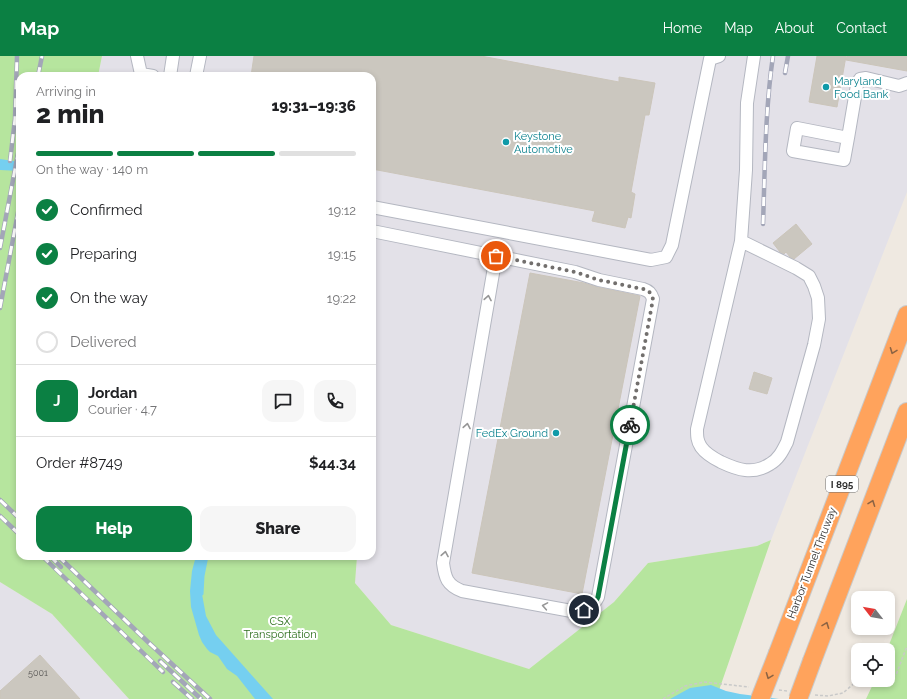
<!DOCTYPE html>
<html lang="en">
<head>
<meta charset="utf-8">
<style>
	body { margin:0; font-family:Raleway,sans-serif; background:#f6f6f6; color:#202124; height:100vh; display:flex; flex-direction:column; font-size:15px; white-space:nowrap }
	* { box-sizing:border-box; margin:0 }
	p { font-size:13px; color:#757577 }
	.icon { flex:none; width:22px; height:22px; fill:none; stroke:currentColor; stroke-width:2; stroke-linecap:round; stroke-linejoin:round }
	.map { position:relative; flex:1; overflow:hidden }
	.sheet { position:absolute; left:16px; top:16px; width:360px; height:488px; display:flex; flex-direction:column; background:#fff; border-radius:12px; box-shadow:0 2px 6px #0003 }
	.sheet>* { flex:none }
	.needle { width:26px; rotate:301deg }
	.controls { position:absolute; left:851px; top:535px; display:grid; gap:8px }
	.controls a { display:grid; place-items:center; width:44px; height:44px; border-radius:8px; background:#fff; box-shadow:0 2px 6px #0003; font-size:20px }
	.pin { position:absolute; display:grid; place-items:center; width:34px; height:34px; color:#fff; margin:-17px; border:2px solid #fff; border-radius:50%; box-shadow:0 1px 4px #0007 }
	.courier { position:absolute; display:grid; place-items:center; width:40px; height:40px; margin:-20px; border:3px solid #0b8043; border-radius:50%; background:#fff; color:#222; box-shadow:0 1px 5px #0007 }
	.summary em { font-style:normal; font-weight:800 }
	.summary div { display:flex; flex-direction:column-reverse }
	.summary { display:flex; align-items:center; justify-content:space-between; height:68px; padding:0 20px }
	h1 { font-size:26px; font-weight:800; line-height:30px }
	.bar { display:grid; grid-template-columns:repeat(4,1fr); gap:6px 4px; align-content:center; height:48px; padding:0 20px }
	.bar i { height:5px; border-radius:3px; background:#e0e0e0 }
	.bar .current { background:#0b8043 }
	.bar p { grid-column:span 4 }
	.line { display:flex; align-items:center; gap:10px; padding:0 20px; border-top:1px solid #e0e0e0 }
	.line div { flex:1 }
	.round { display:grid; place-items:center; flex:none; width:42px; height:42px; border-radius:12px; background:#f6f6f6 }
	ol { padding:0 20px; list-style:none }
	li { display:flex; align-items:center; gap:12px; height:44px }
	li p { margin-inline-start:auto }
	li .icon { padding:4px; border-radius:50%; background:#0b8043; color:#fff; stroke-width:4 }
	li:last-child { color:#757577 }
	li i { width:22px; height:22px; border:2px solid #e0e0e0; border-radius:50% }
	.button { display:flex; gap:8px; margin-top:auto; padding:8px 20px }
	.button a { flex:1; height:46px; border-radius:12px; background:#0b8043; color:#fff; font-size:16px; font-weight:800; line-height:46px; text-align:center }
	.button a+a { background:#f6f6f6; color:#202124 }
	header { display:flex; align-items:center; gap:24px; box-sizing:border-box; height:56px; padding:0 20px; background:#0b8043; color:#fff }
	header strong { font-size:19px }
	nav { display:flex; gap:22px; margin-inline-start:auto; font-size:14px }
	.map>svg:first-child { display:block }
	.industrial { fill:#e3e1e8 }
	.green { fill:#b6e59e }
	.water { fill:#75cff0 }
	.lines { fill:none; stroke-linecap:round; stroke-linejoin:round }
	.stream { stroke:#75cff0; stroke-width:3 }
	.building { fill:#cbc7bf; stroke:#cbc5ba }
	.minor-casing { stroke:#b4b7c1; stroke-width:14 }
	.highway-casing { stroke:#c9c9c9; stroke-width:20 }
	.path { stroke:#c9c9c9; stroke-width:1.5; stroke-dasharray:3 2; stroke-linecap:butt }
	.minor { stroke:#fff; stroke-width:12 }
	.highway { stroke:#ffa35c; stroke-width:18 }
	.rail-casing { stroke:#a3a6b8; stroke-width:4.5 }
	.rail { stroke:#fff; stroke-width:3; stroke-dasharray:9; stroke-linecap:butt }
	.highway-bridge-casing { stroke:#c9c9c9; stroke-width:20; stroke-linecap:butt }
	.highway-bridge { stroke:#ffa35c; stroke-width:18 }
	.oneway { stroke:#969696 }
	.oneway2 { stroke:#8c6343 }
	.done { stroke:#726f6d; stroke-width:4; stroke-dasharray:0 7.2 }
	.route { stroke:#0b8043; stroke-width:5 }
	.culture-dot { fill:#0f9aa8; stroke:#fff; stroke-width:1.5 }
	.labels { text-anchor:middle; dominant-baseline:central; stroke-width:4; stroke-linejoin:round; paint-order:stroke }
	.number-label { font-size:9px; fill:#555452 }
	.shield { fill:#fff; stroke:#6d6d6d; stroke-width:1 }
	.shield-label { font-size:10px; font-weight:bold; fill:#2e2e2e }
	.culture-label { font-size:11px; fill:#0d838f; stroke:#fff; text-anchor:start }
	.street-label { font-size:11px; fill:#2e2e2e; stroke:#fff }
	.park-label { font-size:11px; fill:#2c6e1b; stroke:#fff }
</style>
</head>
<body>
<header>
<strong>Map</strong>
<nav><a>Home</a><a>Map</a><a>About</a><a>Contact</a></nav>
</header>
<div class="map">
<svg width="907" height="643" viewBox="0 0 907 643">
	<rect width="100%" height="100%" fill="#efe9e1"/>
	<!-- industrial -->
	<g class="industrial">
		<path d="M102,0H907V136L771,484L757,490L648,507L614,546L529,613L391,569L355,527L357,500H372V20H98Z"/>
		<path d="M0,526L52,558L129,643H0Z"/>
	</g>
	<!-- green -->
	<g class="green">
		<path d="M0,0H102L98,20H20V500H357L355,527L391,569L529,613L614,546L648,507L757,490L771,484L716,643H129L52,558L0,526Z"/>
		<path d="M907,543V643H866L875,624H888V594H887Z"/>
	</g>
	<!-- water -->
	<g class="water">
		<path d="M0,103L20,106V115L0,114Z"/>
		<path d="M196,500H208L205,512L202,530V538L206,560L216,579L273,643H255L237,620L227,613L218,600L210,596L207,593L202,586L199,579L191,551L190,535L192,515Z"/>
		<path d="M711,629L726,635L740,638L779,643H670L690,632Z"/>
	</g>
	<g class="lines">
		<!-- stream -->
		<path class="stream" d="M202,538L203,520L207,500"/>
	</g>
	<!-- building -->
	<g class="building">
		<path d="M254,0H481L619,26V21L655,27L649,59H645L631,136L635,138L631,162L628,161L625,172L592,165L595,155L372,113V20H251Z"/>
		<path d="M817,0H846L837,51L809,46Z"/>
		<path d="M847,0H907V15L846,4Z"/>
		<path d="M796,168L812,188L794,203L790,201L786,196L784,198L780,196L773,187Z"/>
		<path d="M530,217L584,227L597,231L640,240L582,538L472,517Z"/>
		<path d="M754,316L772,322L767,338L749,333Z"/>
		<path d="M40,599L80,643H0V635Z"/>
	</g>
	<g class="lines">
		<!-- minor casing -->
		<g class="minor-casing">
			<g id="minor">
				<path d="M137,0L141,18L153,20"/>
				<path d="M170,20L173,0"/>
				<path d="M196,20L200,0"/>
				<path d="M848,82L844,104L793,95L797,72L848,82L857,29L860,23L866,22L899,30L907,27"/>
				<path d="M372,151L651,204L666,201L672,189L710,3L719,0"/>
				<path d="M372,175L575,216L599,224L643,233C649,235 651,237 653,243L598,541C593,551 587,553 577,556L462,535C447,529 445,522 443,507L496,200"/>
				<path d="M741,185L796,212L809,220L814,230L818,242L819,263L814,289L787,386C783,394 779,403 770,408C753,419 738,414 721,406C713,402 706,398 701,391C697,385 697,380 697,373L741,185L746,114L747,47L754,0"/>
			</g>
		</g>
		<!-- highway casing -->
		<g class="highway-casing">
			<g id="highway">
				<path d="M778,597L907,259"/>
				<path d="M812,605L907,356"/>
			</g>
		</g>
		<!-- path -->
		<g class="path">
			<path d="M875,624L883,627L896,619L907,590"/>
			<path d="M779,634L787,635"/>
			<path d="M815,639L828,640L843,637L858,624"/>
			<path d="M663,643L685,630L704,626L749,631"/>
		</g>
		<!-- minor -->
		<use href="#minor" class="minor"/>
		<!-- highway -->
		<use href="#highway" class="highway"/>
		<!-- rail casing -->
		<g class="rail-casing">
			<g id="rail">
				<path d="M785,17L788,0"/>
				<path d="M38,20L42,0"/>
				<path d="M10,105L15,63L17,0"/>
				<path d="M763,168C765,112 765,55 773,0"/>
				<path d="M0,192L20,87"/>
				<path d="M0,252L20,146"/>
				<path d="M0,444L20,463"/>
				<path d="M0,460L20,479"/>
				<path d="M42,500L163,616"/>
				<path d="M50,500L61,511"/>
				<path d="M58,500L148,586L210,643"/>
				<path d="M160,605L201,643"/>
				<path d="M173,626L192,643"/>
			</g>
		</g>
		<!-- rail -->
		<use href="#rail" class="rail"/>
		<!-- highway-bridge casing -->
		<g class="highway-bridge-casing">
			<g id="highway-bridge">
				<path d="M760,643L778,597"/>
				<path d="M798,643L812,605"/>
			</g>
		</g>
		<!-- highway-bridge -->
		<use href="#highway-bridge" class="highway-bridge"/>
	</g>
	<!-- one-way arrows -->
	<defs><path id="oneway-chevron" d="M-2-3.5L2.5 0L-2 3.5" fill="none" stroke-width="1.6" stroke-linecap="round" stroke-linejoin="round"/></defs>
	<g class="oneway">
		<use href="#oneway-chevron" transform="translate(488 242) rotate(-80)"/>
		<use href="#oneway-chevron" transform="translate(467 370) rotate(-80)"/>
		<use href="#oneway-chevron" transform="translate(445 498) rotate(-80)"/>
		<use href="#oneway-chevron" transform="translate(545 550) rotate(-170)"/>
	</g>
	<g class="oneway2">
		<use href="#oneway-chevron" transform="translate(893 295) rotate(111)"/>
		<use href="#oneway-chevron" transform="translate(872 447) rotate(-69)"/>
		<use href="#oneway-chevron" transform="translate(826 569) rotate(-69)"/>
		<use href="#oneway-chevron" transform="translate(769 620) rotate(111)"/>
	</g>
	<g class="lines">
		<!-- done -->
		<path class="done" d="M496,200L575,216L599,224L643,233L649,235L653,243L630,369"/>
		<!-- route -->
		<path class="route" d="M584,554L595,547L598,541L630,369"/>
	</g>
	<!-- markers -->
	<g class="culture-dot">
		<circle cx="826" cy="31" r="4"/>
		<circle cx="506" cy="86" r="4"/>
		<circle cx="556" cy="377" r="4"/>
	</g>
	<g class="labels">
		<!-- number labels -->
		<g class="number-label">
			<text x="38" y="617">5001</text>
		</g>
		<!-- shield labels -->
		<rect class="shield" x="826" y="420" width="32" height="16" rx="3"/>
		<g class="shield-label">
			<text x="842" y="428">I 895</text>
		</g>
		<!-- culture labels -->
		<g class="culture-label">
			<text x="834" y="25">Maryland<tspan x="834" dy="13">Food Bank</tspan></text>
			<text x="514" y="80">Keystone<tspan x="514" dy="13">Automotive</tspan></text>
			<text x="548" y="377" text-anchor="end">FedEx Ground</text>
		</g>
		<!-- street labels -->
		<g class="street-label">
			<text transform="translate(812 507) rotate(-69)">Harbor Tunnel Thruway</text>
		</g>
		<!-- park labels -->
		<g class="park-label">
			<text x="280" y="565">CSX<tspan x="280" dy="13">Transportation</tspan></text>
		</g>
	</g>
</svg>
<div class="controls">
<a><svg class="needle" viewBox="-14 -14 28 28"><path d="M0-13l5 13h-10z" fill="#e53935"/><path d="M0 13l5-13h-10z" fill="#757577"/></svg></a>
<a><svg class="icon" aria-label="locate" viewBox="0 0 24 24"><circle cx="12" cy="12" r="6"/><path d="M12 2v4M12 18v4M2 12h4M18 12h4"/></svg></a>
</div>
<div class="pin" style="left:496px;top:200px;background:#ea580c"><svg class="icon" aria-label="bag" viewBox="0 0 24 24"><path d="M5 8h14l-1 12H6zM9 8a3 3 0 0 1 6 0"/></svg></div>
<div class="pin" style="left:584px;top:554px;background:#1f2937"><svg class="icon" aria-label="home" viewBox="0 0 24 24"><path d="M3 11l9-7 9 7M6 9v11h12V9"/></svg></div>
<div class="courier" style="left:630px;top:369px"><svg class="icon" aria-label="bike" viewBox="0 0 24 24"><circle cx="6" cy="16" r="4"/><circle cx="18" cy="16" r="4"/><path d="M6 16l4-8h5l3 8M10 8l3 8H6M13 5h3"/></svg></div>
<section class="sheet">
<div class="summary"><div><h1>2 min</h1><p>Arriving in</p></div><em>19:31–19:36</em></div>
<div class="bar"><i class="current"></i><i class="current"></i><i class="current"></i><i></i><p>On the way · 140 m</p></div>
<ol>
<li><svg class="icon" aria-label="check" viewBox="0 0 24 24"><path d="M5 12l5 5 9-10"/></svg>Confirmed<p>19:12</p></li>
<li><svg class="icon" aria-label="check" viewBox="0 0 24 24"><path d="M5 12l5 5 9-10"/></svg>Preparing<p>19:15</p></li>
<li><svg class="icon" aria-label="check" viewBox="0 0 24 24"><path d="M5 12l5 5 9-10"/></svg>On the way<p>19:22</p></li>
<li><i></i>Delivered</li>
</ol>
<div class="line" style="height:72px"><b class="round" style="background:#0b8043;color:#fff">J</b><div><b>Jordan</b><p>Courier · 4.7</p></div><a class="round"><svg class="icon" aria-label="chat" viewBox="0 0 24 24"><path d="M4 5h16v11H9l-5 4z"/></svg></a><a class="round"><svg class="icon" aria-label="phone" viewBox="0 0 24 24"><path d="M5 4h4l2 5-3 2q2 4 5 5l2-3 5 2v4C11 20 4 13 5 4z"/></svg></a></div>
<div class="line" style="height:52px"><div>Order #8749</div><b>$44.34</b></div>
<div class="button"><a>Help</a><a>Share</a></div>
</section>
</div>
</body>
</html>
